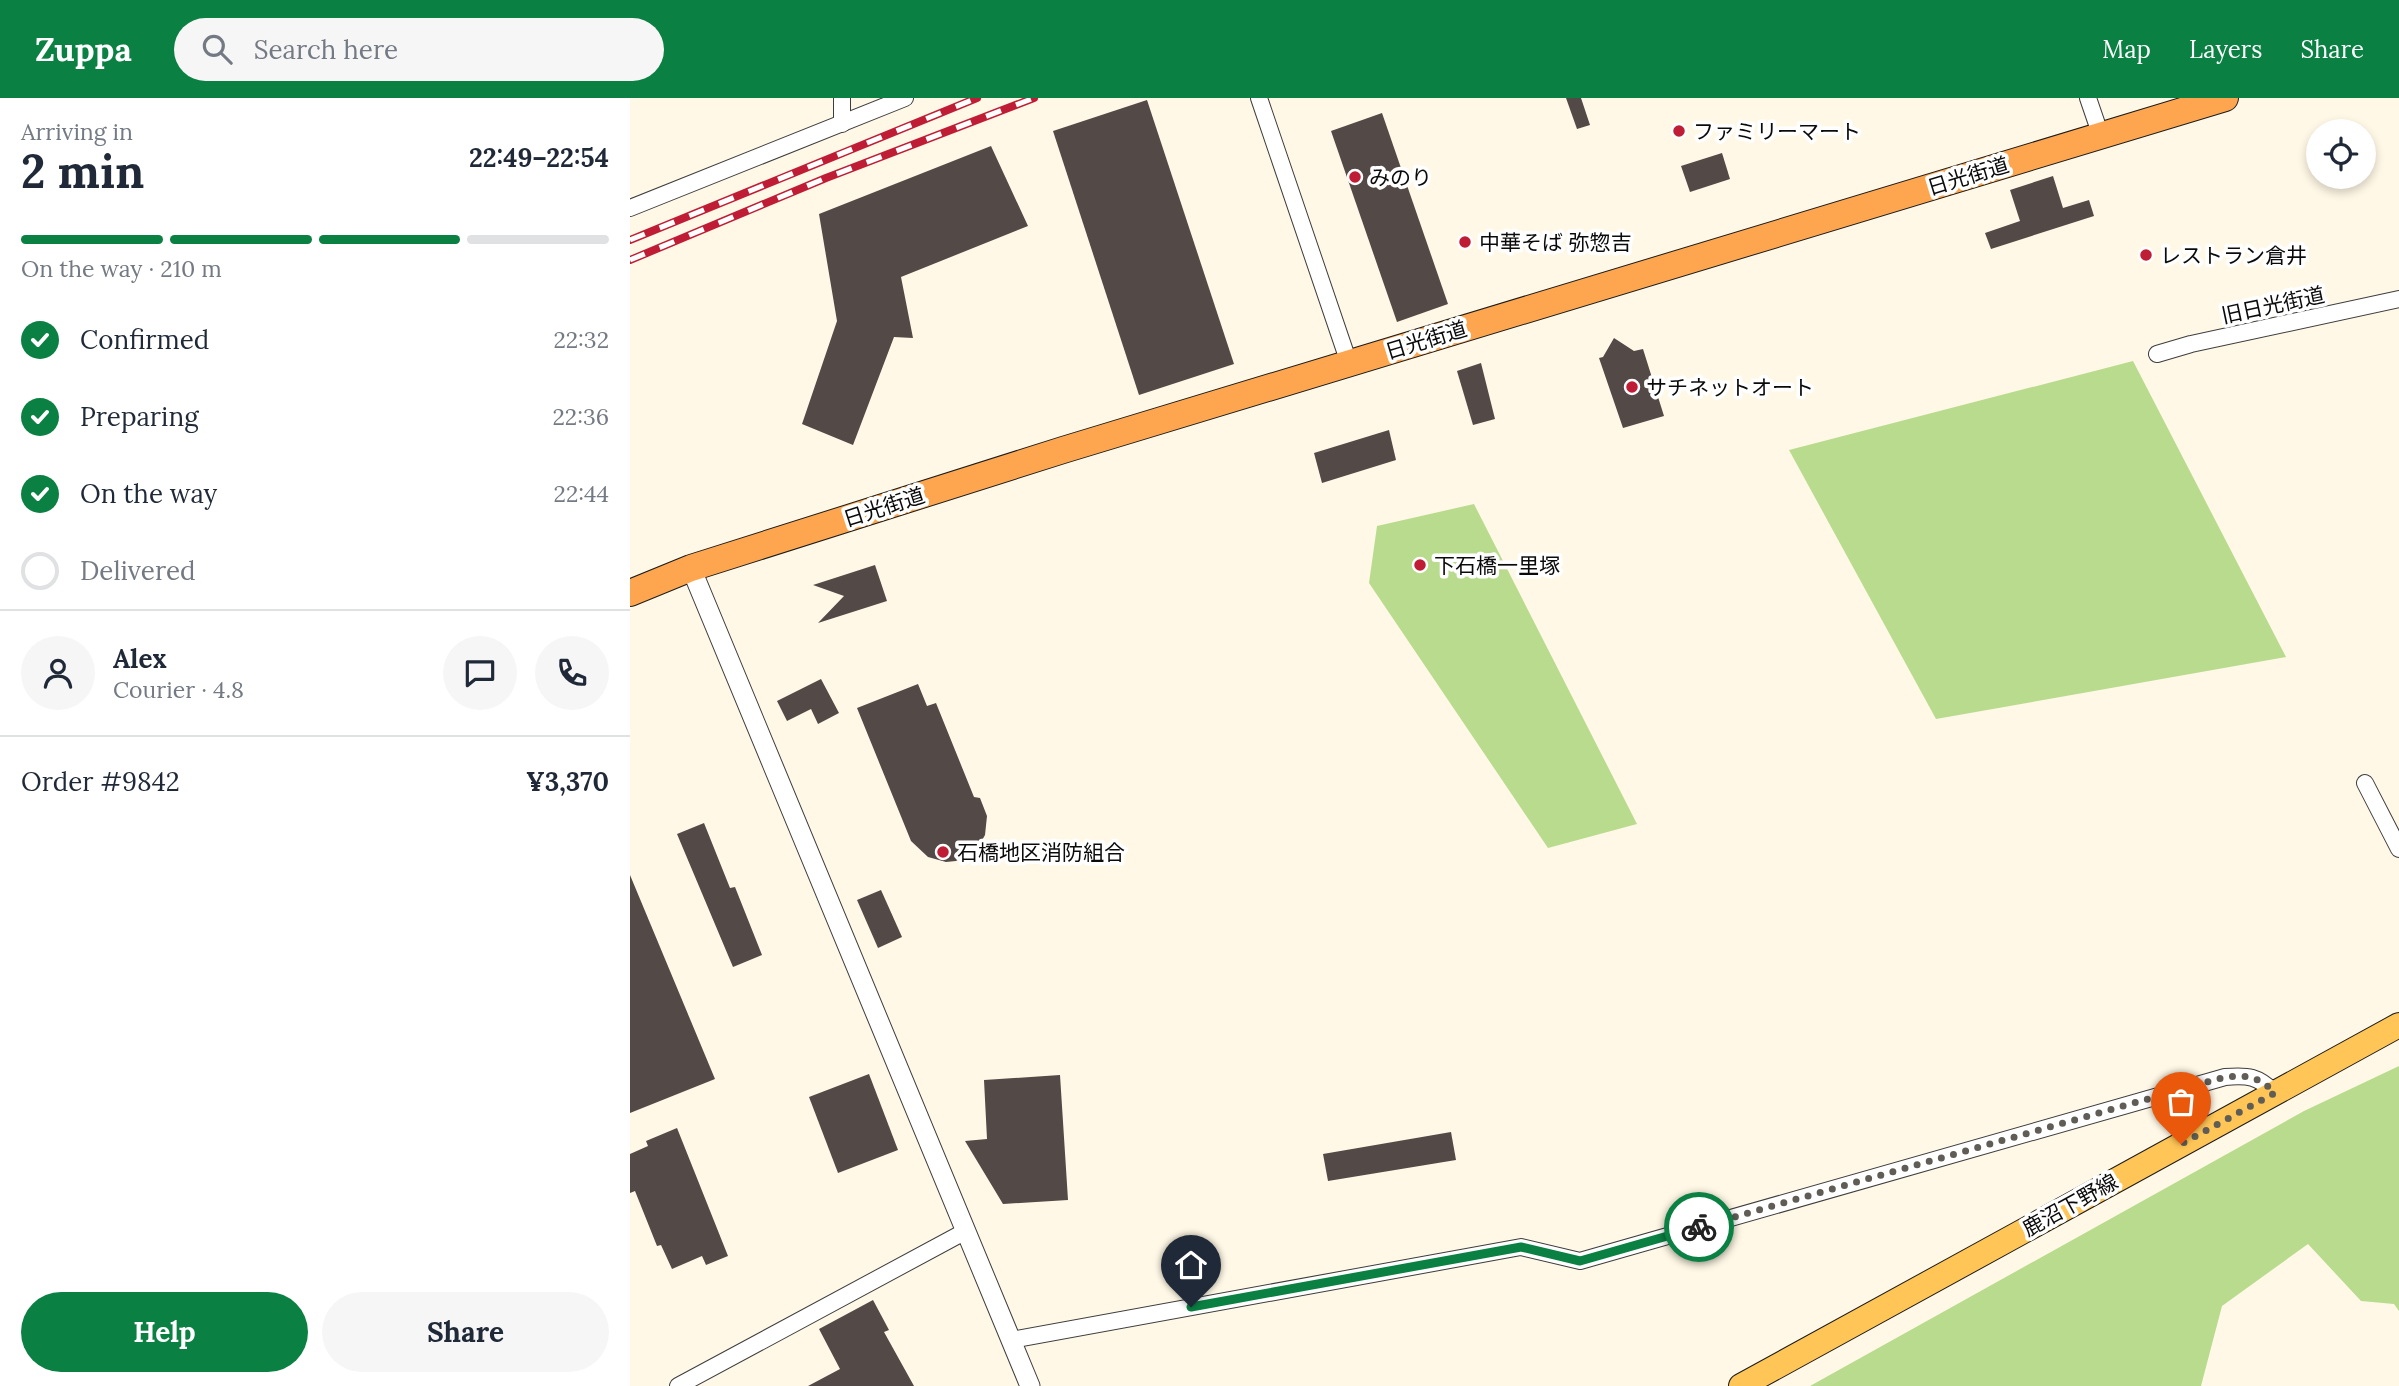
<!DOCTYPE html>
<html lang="en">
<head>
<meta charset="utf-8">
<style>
	body { margin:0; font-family:Lora,"Noto Sans JP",serif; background:#f6f6f7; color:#1f2937; height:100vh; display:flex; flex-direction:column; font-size:26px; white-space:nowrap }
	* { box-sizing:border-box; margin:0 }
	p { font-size:23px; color:#747a83 }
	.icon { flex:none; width:38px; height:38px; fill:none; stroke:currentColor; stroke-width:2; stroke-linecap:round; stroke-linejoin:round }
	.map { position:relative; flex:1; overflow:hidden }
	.sheet { display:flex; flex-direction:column; background:#fff; width:630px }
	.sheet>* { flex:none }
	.tools { position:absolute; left:1676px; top:21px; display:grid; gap:14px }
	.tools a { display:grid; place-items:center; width:70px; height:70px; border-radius:50%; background:#fff; box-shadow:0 4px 10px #0003; font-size:35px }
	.pin { position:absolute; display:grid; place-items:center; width:60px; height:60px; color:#fff; margin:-72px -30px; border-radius:50% 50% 50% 0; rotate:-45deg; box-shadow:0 0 7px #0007 }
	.pin .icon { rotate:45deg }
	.courier { position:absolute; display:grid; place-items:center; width:70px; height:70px; margin:-35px; border:5px solid #0b8043; border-radius:50%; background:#fff; color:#222; box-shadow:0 2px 9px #0007 }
	.head em { font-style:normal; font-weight:700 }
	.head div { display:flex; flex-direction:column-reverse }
	.head { display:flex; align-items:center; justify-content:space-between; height:119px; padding:0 21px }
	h1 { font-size:46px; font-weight:700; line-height:52px }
	.bar { display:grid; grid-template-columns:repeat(4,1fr); gap:10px 7px; align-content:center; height:84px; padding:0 21px }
	.bar i { height:9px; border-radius:5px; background:#e0e1e3 }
	.bar .current { background:#0b8043 }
	.bar p { grid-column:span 4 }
	.line { display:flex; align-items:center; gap:18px; padding:0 21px; border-top:2px solid #e0e1e3 }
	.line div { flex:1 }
	.round { display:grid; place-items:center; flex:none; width:74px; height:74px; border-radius:37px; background:#f6f6f7 }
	ol { padding:0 21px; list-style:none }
	li { display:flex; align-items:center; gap:21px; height:77px }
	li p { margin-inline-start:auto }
	li .icon { padding:7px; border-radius:50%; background:#0b8043; color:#fff; stroke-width:4 }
	li:last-child { color:#747a83 }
	li i { width:38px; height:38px; border:4px solid #e0e1e3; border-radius:50% }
	.button { display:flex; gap:14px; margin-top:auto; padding:14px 21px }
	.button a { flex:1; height:80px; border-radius:42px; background:#0b8043; color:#fff; font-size:28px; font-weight:700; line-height:80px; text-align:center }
	.button a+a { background:#f6f6f7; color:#1f2937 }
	header { display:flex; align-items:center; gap:42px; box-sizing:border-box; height:98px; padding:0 35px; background:#0b8043; color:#fff }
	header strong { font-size:33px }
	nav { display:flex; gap:38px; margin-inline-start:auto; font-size:24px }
	.search { width:490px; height:63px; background:#f6f6f7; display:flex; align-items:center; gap:18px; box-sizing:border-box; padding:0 24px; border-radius:38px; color:#747a83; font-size:26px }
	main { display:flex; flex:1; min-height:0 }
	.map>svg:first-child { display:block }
	.forest { fill:#b9db8e }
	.building { fill:#534946 }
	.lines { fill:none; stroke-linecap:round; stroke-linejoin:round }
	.minor-casing { stroke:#3d3d3d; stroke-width:18 }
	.tertiary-casing { stroke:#3d3d3d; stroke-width:21 }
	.primary-casing { stroke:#1b1b1b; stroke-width:26 }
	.trunk-casing { stroke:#1b1b1b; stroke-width:28 }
	.minor { stroke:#fff; stroke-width:16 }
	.tertiary { stroke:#fff; stroke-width:19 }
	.primary { stroke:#ffc556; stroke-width:24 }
	.trunk { stroke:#fea64f; stroke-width:26 }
	.rail-casing { stroke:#bf1d35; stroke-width:8 }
	.rail { stroke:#fff; stroke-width:5; stroke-dasharray:16; stroke-linecap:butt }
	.done { stroke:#605d57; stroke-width:7; stroke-dasharray:0 12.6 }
	.route { stroke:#0b8043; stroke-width:9 }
	.poi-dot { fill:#bf1d35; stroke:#fff; stroke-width:2.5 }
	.labels { text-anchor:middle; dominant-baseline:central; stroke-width:7; stroke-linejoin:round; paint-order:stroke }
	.poi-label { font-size:21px; fill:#0a0a0a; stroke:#fff; text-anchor:start }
	.street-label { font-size:21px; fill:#0a0a0a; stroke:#fff }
</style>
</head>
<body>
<header>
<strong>Zuppa</strong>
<div class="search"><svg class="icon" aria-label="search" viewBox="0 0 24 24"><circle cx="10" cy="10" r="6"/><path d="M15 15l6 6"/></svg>Search here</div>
<nav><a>Map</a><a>Layers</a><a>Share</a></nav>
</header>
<main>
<section class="sheet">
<div class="head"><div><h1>2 min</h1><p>Arriving in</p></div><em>22:49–22:54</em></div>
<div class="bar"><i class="current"></i><i class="current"></i><i class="current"></i><i></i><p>On the way · 210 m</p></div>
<ol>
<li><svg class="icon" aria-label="check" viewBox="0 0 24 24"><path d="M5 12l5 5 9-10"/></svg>Confirmed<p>22:32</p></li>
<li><svg class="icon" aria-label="check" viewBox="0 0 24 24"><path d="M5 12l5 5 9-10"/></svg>Preparing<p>22:36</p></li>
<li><svg class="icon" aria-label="check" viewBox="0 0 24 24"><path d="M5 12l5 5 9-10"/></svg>On the way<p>22:44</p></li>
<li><i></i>Delivered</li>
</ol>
<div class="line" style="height:126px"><a class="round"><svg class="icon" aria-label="person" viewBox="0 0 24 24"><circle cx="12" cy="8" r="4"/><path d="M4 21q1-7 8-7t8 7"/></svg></a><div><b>Alex</b><p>Courier · 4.8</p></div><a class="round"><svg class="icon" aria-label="chat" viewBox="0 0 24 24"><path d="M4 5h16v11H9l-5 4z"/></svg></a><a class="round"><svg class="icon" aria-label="phone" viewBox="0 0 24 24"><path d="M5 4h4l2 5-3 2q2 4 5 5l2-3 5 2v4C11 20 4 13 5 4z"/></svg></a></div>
<div class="line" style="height:91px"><div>Order #9842</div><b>¥3,370</b></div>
<div class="button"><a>Help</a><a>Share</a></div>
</section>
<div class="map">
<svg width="1769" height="1288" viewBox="0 0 1769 1288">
	<rect width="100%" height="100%" fill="#fff8e6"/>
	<!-- forest -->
	<g class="forest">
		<path d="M1503,263L1656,559L1306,621L1159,352Z"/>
		<path d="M844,406L1007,726L918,750L739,485L747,428Z"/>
		<path d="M1769,968V1213L1764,1206L1731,1203L1678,1146L1592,1208L1571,1288H1180L1674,1013Z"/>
	</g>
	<!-- building -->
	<g class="building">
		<path d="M936,0H951L960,27L947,31Z"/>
		<path d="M517,2L604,266L509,297L423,33Z"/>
		<path d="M752,15L818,206L767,224L701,33Z"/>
		<path d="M361,48L398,128L271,179L283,240L264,239L223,347L172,326L207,223L189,116Z"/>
		<path d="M1092,55L1100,81L1060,94L1051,68Z"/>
		<path d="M1423,78L1433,110L1459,102L1464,118L1361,151L1355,135L1390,123L1380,92Z"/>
		<path d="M984,240L1004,253L1013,251L1034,318L993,330L969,260L973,259Z"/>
		<path d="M851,265L865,321L843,327L827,273Z"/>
		<path d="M759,332L766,362L692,385L684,355Z"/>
		<path d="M245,467L257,503L188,525L214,498L183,487Z"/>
		<path d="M191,581L209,615L188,626L181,611L157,623L147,603Z"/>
		<path d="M288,586L297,608L306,605L344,699L350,700L357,718L355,737L350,746L343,753L326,763L316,764L298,759L281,743L227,610Z"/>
		<path d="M74,725L100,790L105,789L132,857L103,869L47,736Z"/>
		<path d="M0,777L85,981L0,1015Z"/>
		<path d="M251,792L272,839L248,850L227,802Z"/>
		<path d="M239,976L268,1052L208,1075L179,999Z"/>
		<path d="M430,977L438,1102L373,1106L335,1043L357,1041L354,982Z"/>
		<path d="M47,1030L98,1158L76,1167L72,1158L42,1171L31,1147L27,1148L5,1093L0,1095V1056L18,1048L16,1043Z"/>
		<path d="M821,1034L826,1062L698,1083L693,1056Z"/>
		<path d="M243,1202L259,1232L254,1234L284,1288H178L210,1271L189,1231Z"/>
	</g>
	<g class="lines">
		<!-- minor casing -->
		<g class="minor-casing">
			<g id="minor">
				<path d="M629,0L719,265"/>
				<path d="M1458,0L1471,38"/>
				<path d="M212,26V0"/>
				<path d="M0,110L275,0"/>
				<path d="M1527,256L1561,246L1769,201"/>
				<path d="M1735,685L1769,751"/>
				<path d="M381,1242L891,1149L950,1163L1595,979C1618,977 1628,978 1645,995"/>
				<path d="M48,1288L336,1133"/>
			</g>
		</g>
		<!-- tertiary casing -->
		<g class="tertiary-casing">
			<path id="tertiary" d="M61,470L400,1288"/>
		</g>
		<!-- primary casing -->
		<g class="primary-casing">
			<path id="primary" d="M1111,1288L1769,927"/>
		</g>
		<!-- trunk casing -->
		<g class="trunk-casing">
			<path id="trunk" d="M0,495L61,470L433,352L1595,0"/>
		</g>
		<!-- minor -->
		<use href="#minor" class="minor"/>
		<!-- tertiary -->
		<use href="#tertiary" class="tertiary"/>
		<!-- primary -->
		<use href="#primary" class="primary"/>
		<!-- trunk -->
		<use href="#trunk" class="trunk"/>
		<!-- rail casing -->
		<g class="rail-casing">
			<g id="rail">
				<path d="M0,142L347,0"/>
				<path d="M0,162L196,80L404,0"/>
			</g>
		</g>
		<!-- rail -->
		<use href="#rail" class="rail"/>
	</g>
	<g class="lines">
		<!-- done -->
		<path class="done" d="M1069,1129L1595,979C1618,977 1628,978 1645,995L1551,1046"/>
		<!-- route -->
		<path class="route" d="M561,1209L891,1149L950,1163L1069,1129"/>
	</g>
	<!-- markers -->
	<g class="poi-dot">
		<circle cx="1049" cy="33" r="7"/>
		<circle cx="725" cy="79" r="7"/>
		<circle cx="835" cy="144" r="7"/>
		<circle cx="1516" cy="157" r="7"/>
		<circle cx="1002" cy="289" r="7"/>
		<circle cx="790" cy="467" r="7"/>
		<circle cx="313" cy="754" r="7"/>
	</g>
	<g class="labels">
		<!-- poi labels -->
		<g class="poi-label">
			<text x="1063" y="33">ファミリーマート</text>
			<text x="739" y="79">みのり</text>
			<text x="849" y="144">中華そば 弥惣吉</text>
			<text x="1530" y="157">レストラン倉井</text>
			<text x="1016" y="289">サチネットオート</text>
			<text x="804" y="467">下石橋一里塚</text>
			<text x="327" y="754">石橋地区消防組合</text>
		</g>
		<!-- street labels -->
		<g class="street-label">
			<text transform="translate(1338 78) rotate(-17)">日光街道</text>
			<text transform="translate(1643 207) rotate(-12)">旧日光街道</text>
			<text transform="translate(796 242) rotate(-17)">日光街道</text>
			<text transform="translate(254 409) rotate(-18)">日光街道</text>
			<text transform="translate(1440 1107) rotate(-29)">鹿沼下野線</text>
		</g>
	</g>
</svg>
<div class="tools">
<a><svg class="icon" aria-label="locate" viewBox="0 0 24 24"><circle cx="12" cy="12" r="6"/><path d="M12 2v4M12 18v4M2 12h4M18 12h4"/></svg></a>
</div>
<div class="pin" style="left:1551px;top:1046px;background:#ea580c"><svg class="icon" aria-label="bag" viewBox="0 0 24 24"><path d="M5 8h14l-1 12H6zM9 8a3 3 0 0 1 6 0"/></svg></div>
<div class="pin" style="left:561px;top:1209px;background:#1f2937"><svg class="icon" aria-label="home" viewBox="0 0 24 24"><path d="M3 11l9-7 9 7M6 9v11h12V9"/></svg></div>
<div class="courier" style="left:1069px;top:1129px"><svg class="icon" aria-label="bike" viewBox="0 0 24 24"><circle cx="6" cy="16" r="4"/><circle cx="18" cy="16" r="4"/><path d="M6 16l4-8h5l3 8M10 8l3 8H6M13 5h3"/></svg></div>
</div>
</main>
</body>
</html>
